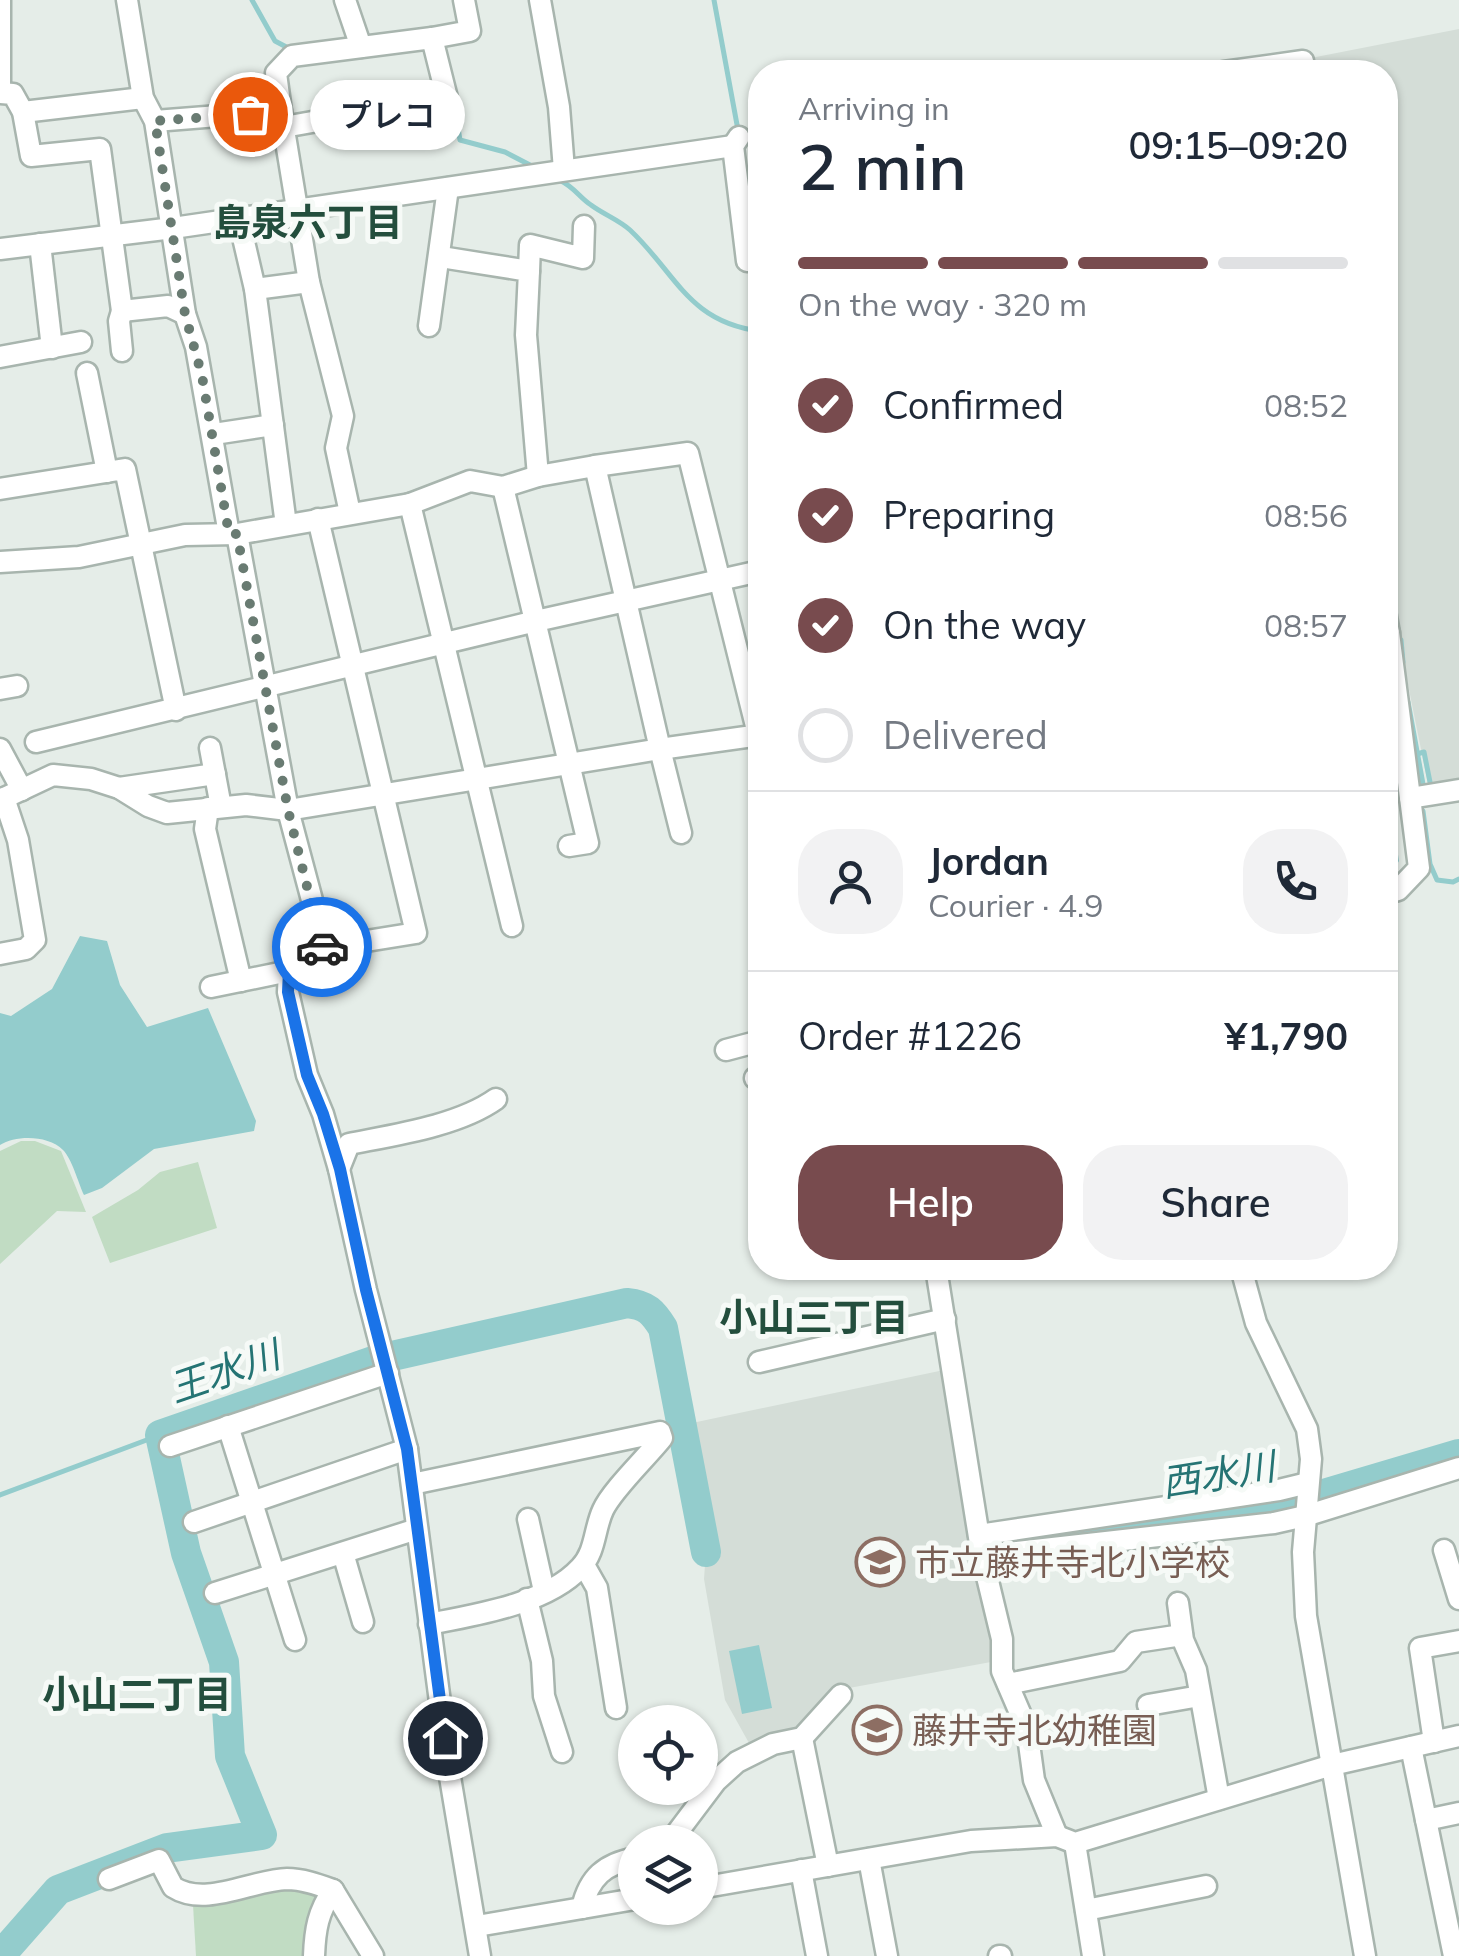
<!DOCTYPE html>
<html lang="en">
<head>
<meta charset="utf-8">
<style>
	body { margin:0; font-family:Mulish,"Noto Sans JP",sans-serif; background:#f2f2f3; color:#1f2937; height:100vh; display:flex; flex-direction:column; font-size:38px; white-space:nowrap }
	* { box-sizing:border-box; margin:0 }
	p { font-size:32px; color:#747a83 }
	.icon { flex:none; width:55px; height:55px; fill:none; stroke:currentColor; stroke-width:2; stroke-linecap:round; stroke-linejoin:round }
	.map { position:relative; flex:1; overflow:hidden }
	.panel { position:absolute; left:748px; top:60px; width:650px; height:1220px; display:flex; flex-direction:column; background:#fff; border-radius:40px; box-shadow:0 2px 8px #0004 }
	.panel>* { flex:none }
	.tools { position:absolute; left:618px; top:1705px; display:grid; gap:20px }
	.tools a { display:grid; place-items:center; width:100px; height:100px; border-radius:50%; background:#fff; box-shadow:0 2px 8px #0004; font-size:50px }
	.pin { position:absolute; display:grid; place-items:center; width:85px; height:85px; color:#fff; margin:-42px; border:5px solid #fff; border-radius:50%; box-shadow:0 2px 10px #0007 }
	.courier { position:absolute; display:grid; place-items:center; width:100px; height:100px; margin:-50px; border:8px solid #1a73e8; border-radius:50%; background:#fff; color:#222; box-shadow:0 2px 12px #0007 }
	.bubble { position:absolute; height:70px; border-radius:35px; background:#fff; box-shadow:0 2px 8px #0004; font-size:32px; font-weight:600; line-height:70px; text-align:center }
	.overview em { font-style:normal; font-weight:600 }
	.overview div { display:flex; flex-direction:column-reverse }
	.overview { display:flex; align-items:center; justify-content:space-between; height:170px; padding:0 50px }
	h1 { font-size:65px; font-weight:600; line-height:75px }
	.bar { display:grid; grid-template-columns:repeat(4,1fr); gap:15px 10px; align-content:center; height:120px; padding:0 50px }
	.bar i { height:12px; border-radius:8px; background:#e0e1e3 }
	.bar .on { background:#784b4e }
	.bar p { grid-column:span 4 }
	.line { display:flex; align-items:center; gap:25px; padding:0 50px; border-top:2px solid #e0e1e3 }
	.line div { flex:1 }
	.round { display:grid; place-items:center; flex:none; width:105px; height:105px; border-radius:40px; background:#f2f2f3 }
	ol { padding:0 50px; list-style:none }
	li { display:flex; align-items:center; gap:30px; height:110px }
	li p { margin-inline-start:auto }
	li .icon { padding:10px; border-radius:50%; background:#784b4e; color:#fff; stroke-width:4 }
	li:last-child { color:#747a83 }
	li i { width:55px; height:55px; border:5px solid #e0e1e3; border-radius:50% }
	.action { display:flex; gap:20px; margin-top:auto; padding:20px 50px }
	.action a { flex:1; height:115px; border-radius:40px; background:#784b4e; color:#fff; font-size:40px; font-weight:600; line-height:115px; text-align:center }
	.action a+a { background:#f2f2f3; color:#1f2937 }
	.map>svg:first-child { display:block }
	.built { fill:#d4ddd7 }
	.green { fill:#c1dcc3 }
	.water { fill:#93cccc }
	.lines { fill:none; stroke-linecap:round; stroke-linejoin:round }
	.stream { stroke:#93cccc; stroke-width:5 }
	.river { stroke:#93cccc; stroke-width:30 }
	.minor-casing { stroke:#a8b5ae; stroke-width:25 }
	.minor { stroke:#fff; stroke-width:20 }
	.done { stroke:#697b72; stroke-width:10; stroke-dasharray:0 18 }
	.route { stroke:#1a73e8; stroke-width:12 }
	.labels { text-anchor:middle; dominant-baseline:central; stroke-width:10; stroke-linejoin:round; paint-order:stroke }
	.education-label { font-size:35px; fill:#785e54; stroke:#f6faf7; text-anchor:start }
	.neighbourhood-label { font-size:38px; font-weight:bold; fill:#234e3d; stroke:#f6faf7 }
	.water-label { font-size:38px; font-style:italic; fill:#257474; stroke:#f6faf7 }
</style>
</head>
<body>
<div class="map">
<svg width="1459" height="1956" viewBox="0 0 1459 1956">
	<rect width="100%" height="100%" fill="#e5ede8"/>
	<!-- built -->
	<g class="built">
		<path d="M1459,29V779L1428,784L1391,600H1385V72H1240Z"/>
		<path d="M944,1370L995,1641L991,1662L838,1690L798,1732L754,1752L725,1700L704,1579L705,1565L715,1553L692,1423Z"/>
	</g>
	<!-- green -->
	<g class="green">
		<path d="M21,1141H35L61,1151L86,1212L57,1211L0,1264V1151Z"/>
		<path d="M198,1162L217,1228L110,1263L92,1217L138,1190L160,1172Z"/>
		<path d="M284,1885L322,1896L309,1956H196L193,1905Z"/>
	</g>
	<!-- water -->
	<g class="water">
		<path d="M1385,771L1399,861L1393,871L1385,873Z"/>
		<path d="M80,936L107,941L120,985L147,1027L208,1008L256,1121L254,1131L154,1149L102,1188L84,1195C78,1182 72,1159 63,1150C48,1135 16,1135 0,1145V1013L11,1016L52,989Z"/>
		<path d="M759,1645L772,1708L742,1714L729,1651Z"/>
	</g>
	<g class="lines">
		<!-- stream -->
		<g class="stream">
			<path d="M252,0L275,41L292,50"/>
			<path d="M714,0L738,130"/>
			<path d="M453,98L460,140L505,152L530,165"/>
			<path d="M561,181C574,187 580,198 591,205C603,214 619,220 630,230C676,273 688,322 760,331"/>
			<path d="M1401,640L1403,662"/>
			<path d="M1408,702L1423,784"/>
			<path d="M1417,754L1424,752L1431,787"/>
			<path d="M1423,811L1430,864L1437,880L1453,882L1459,879"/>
			<path d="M0,1495L160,1435"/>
		</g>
		<!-- river -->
		<g class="river">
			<path d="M984,1545L1266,1511L1459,1454"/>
			<path d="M0,1956L58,1890L167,1848L262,1835L230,1756L224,1662L186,1553L160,1435L379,1359L627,1303C647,1305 653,1312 663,1328L706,1552"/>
		</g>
		<!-- minor casing -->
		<g class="minor-casing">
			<g id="minor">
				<path d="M0,0V92"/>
				<path d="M127,0L143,98L155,121L185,314L196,347L229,534"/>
				<path d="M345,0L361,47"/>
				<path d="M540,0L559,107L564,170"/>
				<path d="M432,38L470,31L464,0"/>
				<path d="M1224,72L1303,61"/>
				<path d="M0,93L13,94L23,112L31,156L100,149L122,311L168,306L185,314"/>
				<path d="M281,111L276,73L292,56L432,38L447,98L284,127"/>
				<path d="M23,112L143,98"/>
				<path d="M155,121L281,111L309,282L343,416L336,448L350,513"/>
				<path d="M739,137L733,146L747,261L760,258"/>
				<path d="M238,216L255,289L286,525"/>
				<path d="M40,244L52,348"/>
				<path d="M0,249L173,228L733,146"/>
				<path d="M441,257L529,271L526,335L538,476"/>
				<path d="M529,271L530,245L583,258L584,226"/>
				<path d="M255,289L309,282"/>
				<path d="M429,326L448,188"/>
				<path d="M122,351L119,321L122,311"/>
				<path d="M0,357L81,342"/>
				<path d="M87,373L107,472"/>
				<path d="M214,434L273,425"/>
				<path d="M595,466L688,453L760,742"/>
				<path d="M503,487L588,843L569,846"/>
				<path d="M0,489L125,469L176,710"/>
				<path d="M410,504L512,926"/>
				<path d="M318,519L416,933L323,948"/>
				<path d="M237,534L288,810L321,934L324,963L289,971L288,992L307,1075L323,1114L339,1169L366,1290L407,1449L449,1771L480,1956"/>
				<path d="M0,562L79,557L185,535L237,534L410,504L470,481L503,487L538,476L595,466L660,749L288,810L246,805L167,813L148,806L119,788L91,779L53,775L0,800"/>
				<path d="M1385,611L1389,633"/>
				<path d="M1385,634L1389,633L1419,868L1398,890L1385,894"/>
				<path d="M0,689L17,686"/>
				<path d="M36,742L536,621L760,571"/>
				<path d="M210,748L221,807"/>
				<path d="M0,749L22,790"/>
				<path d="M119,788L215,774"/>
				<path d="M1410,798L1459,790"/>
				<path d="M208,808L205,829L241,981"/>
				<path d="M681,833L660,749L760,735"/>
				<path d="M0,954L26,949L35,940L18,840L4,798"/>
				<path d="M211,987L289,971"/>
				<path d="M726,1050L760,1041"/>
				<path d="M755,1078L760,1077"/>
				<path d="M339,1169L349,1144C394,1135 458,1126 496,1099"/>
				<path d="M936,1268L982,1556L1002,1639V1671L1027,1729L1034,1780L1057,1836"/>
				<path d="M1241,1268L1256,1323L1307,1429L1311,1459L1303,1552L1306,1616L1365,1956"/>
				<path d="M759,1362L945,1319"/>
				<path d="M228,1426L295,1640"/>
				<path d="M170,1446L388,1373"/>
				<path d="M412,1484L660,1432L662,1438C647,1457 612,1490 603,1510C594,1529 596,1552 580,1568C547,1604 475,1615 429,1624"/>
				<path d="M528,1519L544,1591"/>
				<path d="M194,1522L407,1449"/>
				<path d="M979,1535L1279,1490L1308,1483"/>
				<path d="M1444,1550L1459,1599"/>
				<path d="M343,1553L363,1622"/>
				<path d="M982,1556L1274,1523L1305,1516L1459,1468"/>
				<path d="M584,1565L597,1588L616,1708"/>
				<path d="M215,1593L417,1529"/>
				<path d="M527,1599L542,1661L544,1696L562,1752"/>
				<path d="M1178,1603L1183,1640L1196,1670L1219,1799"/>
				<path d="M1008,1684L1120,1661L1136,1642L1182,1635"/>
				<path d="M1148,1705L1200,1696"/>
				<path d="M802,1738L828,1866"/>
				<path d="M1434,1742L1420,1648L1459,1641"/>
				<path d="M1411,1747L1454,1956"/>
				<path d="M1426,1820L1459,1813"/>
				<path d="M670,1842L716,1781L737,1762L773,1744L802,1738L841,1695"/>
				<path d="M1075,1843L1093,1956"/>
				<path d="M869,1859L887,1956"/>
				<path d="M801,1870L817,1956"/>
				<path d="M109,1879L159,1860L173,1887C206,1908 251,1880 287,1879C303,1879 319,1885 333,1890L373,1956"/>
				<path d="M700,1888L971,1841L1057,1836L1075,1843L1332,1765L1459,1736"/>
				<path d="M582,1908C589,1877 605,1864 635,1858"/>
				<path d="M1086,1910L1206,1886"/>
				<path d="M477,1926L635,1899"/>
				<path d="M314,1956C315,1929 318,1912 333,1890"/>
				<path d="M999,1956H1001"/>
			</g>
		</g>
		<!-- minor -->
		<use href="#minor" class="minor"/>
	</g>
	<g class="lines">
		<!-- done -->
		<path class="done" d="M250,114L155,121L185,314L202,376L229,534H237L288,810L322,947"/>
		<!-- route -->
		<path class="route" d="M322,947L324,963L289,971L288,992L307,1075L323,1114L340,1169L366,1290L407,1449L445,1738"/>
	</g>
	<!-- icons -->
	<defs>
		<g id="school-ring" transform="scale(2.5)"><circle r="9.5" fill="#f6faf7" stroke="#8d6e63" stroke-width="1.5"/><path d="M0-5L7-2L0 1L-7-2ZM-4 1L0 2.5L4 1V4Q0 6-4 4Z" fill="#8d6e63"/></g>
	</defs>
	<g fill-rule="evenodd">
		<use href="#school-ring" x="880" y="1562"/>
		<use href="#school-ring" x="877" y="1730"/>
	</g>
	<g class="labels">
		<!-- education labels -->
		<g class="education-label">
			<text x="915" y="1562">市立藤井寺北小学校</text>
			<text x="912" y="1730">藤井寺北幼稚園</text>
		</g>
		<!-- neighbourhood labels -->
		<g class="neighbourhood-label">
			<text x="308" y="222">島泉六丁目</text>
			<text x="814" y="1317">小山三丁目</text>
			<text x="137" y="1694">小山二丁目</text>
		</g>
		<!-- water labels -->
		<g class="water-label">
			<text transform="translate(224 1371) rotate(-19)">王水川</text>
			<text transform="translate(1218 1474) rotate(-9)">西水川</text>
		</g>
	</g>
</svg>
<div class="tools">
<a><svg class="icon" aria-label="locate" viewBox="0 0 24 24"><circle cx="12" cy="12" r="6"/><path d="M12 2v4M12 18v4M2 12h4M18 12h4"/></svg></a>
<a><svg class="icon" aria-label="layers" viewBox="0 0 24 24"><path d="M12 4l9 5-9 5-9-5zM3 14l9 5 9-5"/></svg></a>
</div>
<div class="pin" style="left:250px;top:114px;background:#ea580c"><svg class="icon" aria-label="bag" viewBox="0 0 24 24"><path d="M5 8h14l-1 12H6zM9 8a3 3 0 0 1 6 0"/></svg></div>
<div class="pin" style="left:445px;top:1738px;background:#1f2937"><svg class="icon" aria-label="home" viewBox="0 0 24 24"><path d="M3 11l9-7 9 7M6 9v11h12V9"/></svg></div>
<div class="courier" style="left:322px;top:947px"><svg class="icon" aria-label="car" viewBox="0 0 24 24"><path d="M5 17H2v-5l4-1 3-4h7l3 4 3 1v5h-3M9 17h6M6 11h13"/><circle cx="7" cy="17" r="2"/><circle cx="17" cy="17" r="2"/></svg></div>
<div class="bubble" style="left:310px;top:80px;width:155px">プレコ</div>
<section class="panel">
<div class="overview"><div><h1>2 min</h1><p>Arriving in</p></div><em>09:15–09:20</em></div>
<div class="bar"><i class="on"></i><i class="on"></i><i class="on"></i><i></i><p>On the way · 320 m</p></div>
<ol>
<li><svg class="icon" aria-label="check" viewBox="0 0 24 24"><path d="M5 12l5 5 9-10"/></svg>Confirmed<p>08:52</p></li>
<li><svg class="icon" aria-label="check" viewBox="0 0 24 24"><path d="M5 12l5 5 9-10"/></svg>Preparing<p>08:56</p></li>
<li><svg class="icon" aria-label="check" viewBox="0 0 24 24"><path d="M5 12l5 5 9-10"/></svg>On the way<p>08:57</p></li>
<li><i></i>Delivered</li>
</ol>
<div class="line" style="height:180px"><a class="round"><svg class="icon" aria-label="person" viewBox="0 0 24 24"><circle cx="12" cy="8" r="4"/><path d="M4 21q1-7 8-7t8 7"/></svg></a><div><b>Jordan</b><p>Courier · 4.9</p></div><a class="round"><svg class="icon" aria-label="phone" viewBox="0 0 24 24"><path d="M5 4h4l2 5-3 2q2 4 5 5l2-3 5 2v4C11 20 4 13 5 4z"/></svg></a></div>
<div class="line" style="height:130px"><div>Order #1226</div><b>¥1,790</b></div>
<div class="action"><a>Help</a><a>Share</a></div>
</section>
</div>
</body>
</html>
